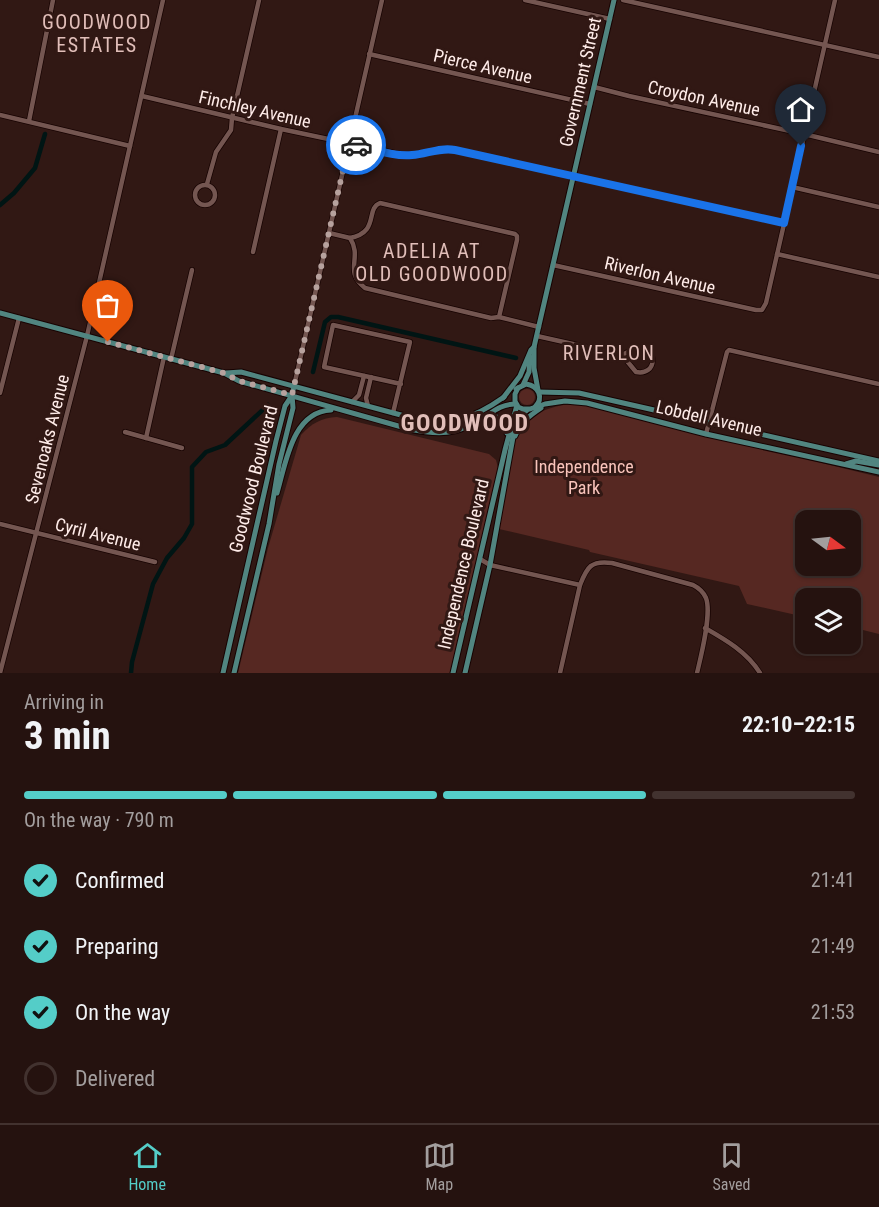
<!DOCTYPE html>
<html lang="en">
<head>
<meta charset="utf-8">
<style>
	body { margin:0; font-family:"Roboto Condensed",sans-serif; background:#2d1b18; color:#f1f3f6; height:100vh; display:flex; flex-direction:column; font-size:22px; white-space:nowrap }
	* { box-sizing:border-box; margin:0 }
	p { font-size:20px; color:#a39e9e }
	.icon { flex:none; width:33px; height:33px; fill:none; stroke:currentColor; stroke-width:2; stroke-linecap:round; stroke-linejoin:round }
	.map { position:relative; height:673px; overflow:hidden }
	.details { display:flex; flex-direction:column; background:#25120f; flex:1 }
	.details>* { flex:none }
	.needle { width:39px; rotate:105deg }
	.fabs { position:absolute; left:795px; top:510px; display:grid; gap:12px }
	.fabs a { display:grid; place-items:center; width:66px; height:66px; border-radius:12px; background:#25120f; box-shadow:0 2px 4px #0004,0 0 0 2px #42322f; font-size:30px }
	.pin { position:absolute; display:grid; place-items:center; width:51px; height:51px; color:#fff; margin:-62px -26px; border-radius:50% 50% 50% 0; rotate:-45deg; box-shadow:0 0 6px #0007 }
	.pin .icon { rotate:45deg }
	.courier { position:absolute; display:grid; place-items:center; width:60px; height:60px; margin:-30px; border:4px solid #1a73e8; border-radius:50%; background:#fff; color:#222; box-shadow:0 2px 8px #0007 }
	.summary em { font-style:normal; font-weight:700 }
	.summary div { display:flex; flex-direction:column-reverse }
	.summary { display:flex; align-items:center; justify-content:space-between; height:102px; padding:0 24px }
	h1 { font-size:39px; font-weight:700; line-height:45px }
	.bar { display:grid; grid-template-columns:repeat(4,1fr); gap:9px 6px; align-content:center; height:72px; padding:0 24px }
	.bar i { height:8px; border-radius:4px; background:#42322f }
	.bar .selected { background:#54cdc8 }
	.bar p { grid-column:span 4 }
	ol { padding:0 24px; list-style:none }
	li { display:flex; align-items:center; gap:18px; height:66px }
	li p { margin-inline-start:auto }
	li .icon { padding:6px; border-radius:50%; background:#54cdc8; color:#111; stroke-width:4 }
	li:last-child { color:#a39e9e }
	li i { width:33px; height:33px; border:3px solid #42322f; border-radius:50% }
	.tabs { display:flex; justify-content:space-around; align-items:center; height:84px; border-top:2px solid #42322f; background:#25120f; font-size:16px; color:#a39e9e }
	.tabs a { display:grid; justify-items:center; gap:3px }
	.tabs .selected { color:#54cdc8 }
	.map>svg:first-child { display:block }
	.green { fill:#562822; fill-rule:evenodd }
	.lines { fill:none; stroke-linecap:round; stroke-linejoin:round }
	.canal { stroke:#001514; stroke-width:4.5 }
	.minor-casing { stroke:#170302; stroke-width:6 }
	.major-casing { stroke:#170302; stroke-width:7 }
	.minor { stroke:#745651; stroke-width:4.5 }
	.major { stroke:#518580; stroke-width:5 }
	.done { stroke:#b7a29e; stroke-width:6; stroke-dasharray:0 10.8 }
	.route { stroke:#1a73e8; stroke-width:8 }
	.labels { text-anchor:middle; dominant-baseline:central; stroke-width:6; stroke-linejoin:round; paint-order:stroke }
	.street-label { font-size:18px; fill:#ffece9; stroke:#311814 }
	.park-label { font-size:18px; fill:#f9c4bb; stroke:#311814 }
	.neighbourhood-label { font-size:20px; letter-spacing:1.5px; fill:#e1beb9; stroke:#311814 }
	.district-label { font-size:24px; font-weight:bold; letter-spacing:1.5px; fill:#e1beb9; stroke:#311814 }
</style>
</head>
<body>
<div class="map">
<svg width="879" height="673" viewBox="0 0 879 673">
	<rect width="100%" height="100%" fill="#311814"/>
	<!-- green -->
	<g class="green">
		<circle cx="527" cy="397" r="8"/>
		<path d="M572,404H581L879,477V634L851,627L850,598H806L805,617L747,604L739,586L590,552L589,550L499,529C503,510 506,492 509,473C512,461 513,447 517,436C526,414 550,406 572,404ZM806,520H850V566H806Z"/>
		<path d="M337,417L489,454L496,460L498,468L452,673H238L268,548L301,435C312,423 321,418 337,417Z"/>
	</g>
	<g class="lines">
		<!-- canal -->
		<g class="canal">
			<path d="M0,205L14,193L35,168L45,134"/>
			<path d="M313,372L325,322L331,317H338L516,358"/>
			<path d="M131,673L132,662L153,584L167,558L184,538L192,524V467L206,452L225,445L268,405"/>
		</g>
		<!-- minor casing -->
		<g class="minor-casing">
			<g id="minor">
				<path d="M525,0L610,19"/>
				<path d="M623,0L879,57"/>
				<path d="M369,54L590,104"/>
				<path d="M594,87L629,96L804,134L879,152"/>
				<path d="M142,96L281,129L404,155C421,156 437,147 455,150L784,223"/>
				<path d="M0,115L130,146"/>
				<path d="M29,121L53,0"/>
				<path d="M207,184L216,152L231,130L232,118L259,0"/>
				<circle cx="205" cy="195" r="10"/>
				<path d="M792,187L879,207"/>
				<path d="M329,233L350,238"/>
				<path d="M253,252L281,129"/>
				<path d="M777,254L879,277"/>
				<path d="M553,265L756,310H762L766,303L835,0"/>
				<path d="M499,317L517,240V236L515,234L380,203C365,209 380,232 350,238C363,258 343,271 365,288L491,318L499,317L539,327"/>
				<path d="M537,336L622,355C628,352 634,348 640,348C657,347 658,376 636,372L622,355"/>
				<path d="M171,359L192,270"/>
				<path d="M294,386L382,0"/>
				<path d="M0,393L19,318"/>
				<path d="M352,402L359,395L364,376"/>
				<path d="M368,406L366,398L371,377"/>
				<path d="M393,413L410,342L333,325L324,367L401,384"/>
				<path d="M125,432L182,448"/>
				<path d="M706,434L727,352L729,350L879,384"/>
				<path d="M146,438L164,357"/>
				<path d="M0,524L155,562"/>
				<path d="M480,559L490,565L580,585"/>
				<path d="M705,628C726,640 747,652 760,673"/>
				<path d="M0,673L87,336L163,0"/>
				<path d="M560,673L580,585C587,567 591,560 612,563L693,585C699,588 703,591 706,598C712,614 701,656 697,673"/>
			</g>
		</g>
		<!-- major casing -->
		<g class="major-casing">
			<g id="major">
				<path d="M0,313L224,373L239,381L409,429C438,435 457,435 482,419C494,411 501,404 516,404"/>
				<path d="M534,347V368L538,390"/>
				<path d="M226,373L241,372L412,418C449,427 473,419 504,397"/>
				<path d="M523,385L529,372L530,357"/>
				<path d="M518,388L515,394V401L518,407L523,409H530L545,404L565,401L587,403L706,434L879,472"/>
				<path d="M516,389L526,384C539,386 544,398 535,407"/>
				<path d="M539,392L579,393L879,461"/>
				<path d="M503,398L520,376L531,350L534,347L614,0"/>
				<path d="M486,417C499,415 507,418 507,433"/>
				<path d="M515,436C520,423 529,416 541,408"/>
				<path d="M846,464L856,461L879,465"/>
				<path d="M277,493C286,463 292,412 331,410"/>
				<path d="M223,673L276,441L285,406L291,397"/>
				<path d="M234,673L269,524L279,464L293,408L292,395L294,386"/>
				<path d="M453,673L505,450L517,405"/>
				<path d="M465,673L490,565L515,426L519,417L527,410"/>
			</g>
		</g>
		<!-- minor -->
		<use href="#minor" class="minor"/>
		<!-- major -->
		<use href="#major" class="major"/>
	</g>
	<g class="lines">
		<!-- done -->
		<path class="done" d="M108,342L224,373L239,381L292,395L349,144L356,145"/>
		<!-- route -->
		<path class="route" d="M356,145C374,149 394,157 412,155C427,154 440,147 455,150L784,223L801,146"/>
	</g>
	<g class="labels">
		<!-- street labels -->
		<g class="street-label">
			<text transform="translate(483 66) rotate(13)">Pierce Avenue</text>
			<text transform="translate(580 82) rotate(-77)">Government Street</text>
			<text transform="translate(704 98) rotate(12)">Croydon Avenue</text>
			<text transform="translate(255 109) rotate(13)">Finchley Avenue</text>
			<text transform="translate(660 275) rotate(13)">Riverlon Avenue</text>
			<text transform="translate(709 418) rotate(13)">Lobdell Avenue</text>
			<text transform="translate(47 439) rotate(-76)">Sevenoaks Avenue</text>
			<text transform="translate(253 479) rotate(-76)">Goodwood Boulevard</text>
			<text transform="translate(98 534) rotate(14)">Cyril Avenue</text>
			<text transform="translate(463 564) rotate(-77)">Independence Boulevard</text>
		</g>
		<!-- park labels -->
		<g class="park-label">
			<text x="584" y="466">Independence<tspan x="584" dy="21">Park</tspan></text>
		</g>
		<!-- neighbourhood labels -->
		<g class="neighbourhood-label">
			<text x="97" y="22">GOODWOOD<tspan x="97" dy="23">ESTATES</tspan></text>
			<text x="432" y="251">ADELIA AT<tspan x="432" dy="23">OLD GOODWOOD</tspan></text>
			<text x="609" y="353">RIVERLON</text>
		</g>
		<!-- district labels -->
		<g class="district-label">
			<text x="465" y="423">GOODWOOD</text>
		</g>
	</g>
</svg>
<div class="fabs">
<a><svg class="needle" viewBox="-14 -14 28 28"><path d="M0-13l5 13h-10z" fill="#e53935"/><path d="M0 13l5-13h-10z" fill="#a39e9e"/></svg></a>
<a><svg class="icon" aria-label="layers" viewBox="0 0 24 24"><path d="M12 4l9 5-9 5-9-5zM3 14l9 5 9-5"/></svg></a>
</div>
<div class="pin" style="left:108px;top:342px;background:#ea580c"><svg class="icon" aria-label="bag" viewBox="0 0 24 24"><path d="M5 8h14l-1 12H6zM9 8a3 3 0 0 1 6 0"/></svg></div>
<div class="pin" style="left:801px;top:146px;background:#1f2937"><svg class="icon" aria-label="home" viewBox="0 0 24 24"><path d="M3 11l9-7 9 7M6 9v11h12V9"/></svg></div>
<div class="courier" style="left:356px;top:145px"><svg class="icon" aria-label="car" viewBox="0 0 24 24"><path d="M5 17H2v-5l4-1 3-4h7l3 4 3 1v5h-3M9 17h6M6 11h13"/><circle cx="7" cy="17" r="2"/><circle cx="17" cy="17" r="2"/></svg></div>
</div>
<section class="details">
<div class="summary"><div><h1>3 min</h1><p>Arriving in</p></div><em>22:10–22:15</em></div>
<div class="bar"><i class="selected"></i><i class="selected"></i><i class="selected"></i><i></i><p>On the way · 790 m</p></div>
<ol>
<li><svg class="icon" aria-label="check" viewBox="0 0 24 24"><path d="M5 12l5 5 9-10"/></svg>Confirmed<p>21:41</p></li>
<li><svg class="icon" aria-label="check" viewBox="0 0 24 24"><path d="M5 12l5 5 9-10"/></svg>Preparing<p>21:49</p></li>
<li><svg class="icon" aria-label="check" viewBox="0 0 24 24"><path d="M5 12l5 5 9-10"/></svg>On the way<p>21:53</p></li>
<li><i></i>Delivered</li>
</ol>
</section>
<nav class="tabs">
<a class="selected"><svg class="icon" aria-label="home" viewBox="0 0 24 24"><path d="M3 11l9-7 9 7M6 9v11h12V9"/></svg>Home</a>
<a><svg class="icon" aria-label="map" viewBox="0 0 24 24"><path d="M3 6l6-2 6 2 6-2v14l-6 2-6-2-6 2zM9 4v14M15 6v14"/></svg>Map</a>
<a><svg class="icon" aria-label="saved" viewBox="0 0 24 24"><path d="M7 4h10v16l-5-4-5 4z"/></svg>Saved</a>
</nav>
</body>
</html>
